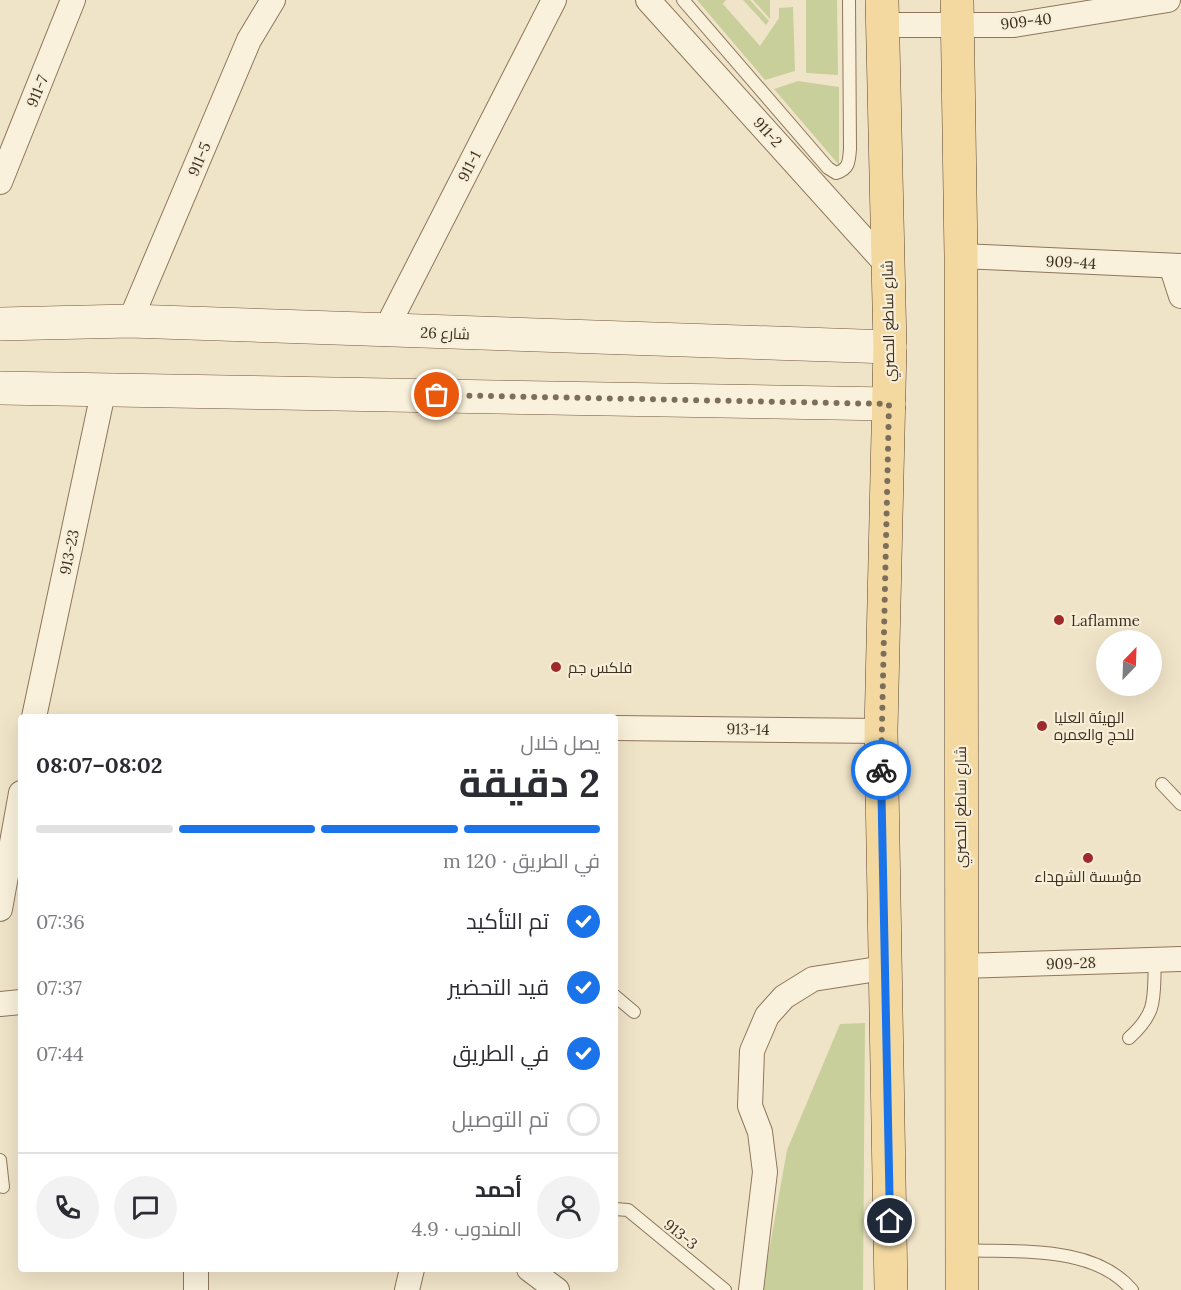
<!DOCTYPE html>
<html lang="ar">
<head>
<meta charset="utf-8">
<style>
	body { margin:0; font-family:Lora,Cairo,serif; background:#f2f2f3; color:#2b2b33; direction:rtl; height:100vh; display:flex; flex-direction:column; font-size:22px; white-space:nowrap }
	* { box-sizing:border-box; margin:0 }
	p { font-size:20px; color:#7c7c81 }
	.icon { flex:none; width:33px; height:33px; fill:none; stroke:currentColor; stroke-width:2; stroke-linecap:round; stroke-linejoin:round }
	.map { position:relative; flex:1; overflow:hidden; direction:ltr }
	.details { position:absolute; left:18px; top:714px; width:600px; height:558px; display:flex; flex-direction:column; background:#fff; border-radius:6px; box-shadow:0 6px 24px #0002; direction:rtl }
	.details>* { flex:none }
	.needle { width:39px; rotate:23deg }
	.buttons { position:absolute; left:1096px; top:630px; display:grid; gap:12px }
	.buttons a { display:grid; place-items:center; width:66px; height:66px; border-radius:50%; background:#fff; box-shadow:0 6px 24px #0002; font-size:30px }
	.pin { position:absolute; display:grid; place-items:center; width:51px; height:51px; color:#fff; margin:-26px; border:3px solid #fff; border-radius:50%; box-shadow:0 2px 6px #0007 }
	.courier { position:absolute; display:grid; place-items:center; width:60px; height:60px; margin:-30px; border:4px solid #1a73e8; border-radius:50%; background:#fff; color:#222; box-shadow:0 2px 8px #0007 }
	.headline em { font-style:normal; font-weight:700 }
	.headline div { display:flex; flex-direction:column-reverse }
	.headline { display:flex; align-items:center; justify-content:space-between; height:102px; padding:0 18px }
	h1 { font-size:39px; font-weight:700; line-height:45px }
	.bar { display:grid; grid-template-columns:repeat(4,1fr); gap:9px 6px; align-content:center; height:72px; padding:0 18px }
	.bar i { height:8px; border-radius:4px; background:#e1e1e2 }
	.bar .current { background:#1a73e8 }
	.bar p { grid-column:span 4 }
	.line { display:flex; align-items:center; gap:15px; padding:0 18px; border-top:2px solid #e1e1e2 }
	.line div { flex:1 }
	.round { display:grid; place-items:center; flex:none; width:63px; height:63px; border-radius:32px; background:#f2f2f3 }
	ol { padding:0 18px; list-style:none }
	li { display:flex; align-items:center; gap:18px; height:66px }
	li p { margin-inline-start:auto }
	li .icon { padding:6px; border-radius:50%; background:#1a73e8; color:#fff; stroke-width:4 }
	li:last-child { color:#7c7c81 }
	li i { width:33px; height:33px; border:3px solid #e1e1e2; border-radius:50% }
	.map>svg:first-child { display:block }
	.green { fill:#c9cf9b }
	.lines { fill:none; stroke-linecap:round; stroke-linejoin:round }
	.lane-casing { stroke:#8d765c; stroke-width:14 }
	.street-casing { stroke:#8d765c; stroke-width:26 }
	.secondary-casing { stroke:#6f573f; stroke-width:34 }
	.primary-casing { stroke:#5b4430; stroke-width:34 }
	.lane { stroke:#faf1dc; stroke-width:12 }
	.street { stroke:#faf1dc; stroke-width:24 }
	.secondary { stroke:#faf1dc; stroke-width:33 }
	.primary { stroke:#f3d9a0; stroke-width:33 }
	.done { stroke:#7c6e5b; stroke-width:6; stroke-dasharray:0 10.8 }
	.route { stroke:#1a73e8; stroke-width:8 }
	.poi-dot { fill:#9e2a2b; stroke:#f7eed8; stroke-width:2 }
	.labels { text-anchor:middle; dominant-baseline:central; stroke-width:4.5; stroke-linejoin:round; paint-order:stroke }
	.street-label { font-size:15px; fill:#3d2e20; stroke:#f7eed8 }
	.poi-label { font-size:15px; fill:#3d2e20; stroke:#f7eed8; text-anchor:start }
</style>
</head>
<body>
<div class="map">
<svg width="1181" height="1290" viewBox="0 0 1181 1290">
	<rect width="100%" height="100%" fill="#f0e4c8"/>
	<!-- green -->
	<g class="green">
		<path d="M697,0H726L723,4L760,46L779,18V8L793,7L795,71L765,80Z"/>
		<path d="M743,0H750L769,21L766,25Z"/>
		<path d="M753,0H770V19Z"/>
		<path d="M806,0H837L838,75L806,73Z"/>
		<path d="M798,81L839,87V165L774,89Z"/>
		<path d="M865,1023L863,1290H762L787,1150L840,1024Z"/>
	</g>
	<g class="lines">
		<!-- lane casing -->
		<g class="lane-casing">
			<g id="lane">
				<path d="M683,0L828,168L836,173C849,169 849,162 850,149L849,0"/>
				<path d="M1162,784L1181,804"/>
				<path d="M615,996L634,1012"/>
				<path d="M1129,1038C1159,1011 1153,997 1155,960"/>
				<path d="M0,1160L3,1187"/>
				<path d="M615,1209L628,1210L725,1290"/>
				<path d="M964,1250C1017,1253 1093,1244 1132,1290"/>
			</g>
		</g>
		<!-- street casing -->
		<g class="street-casing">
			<g id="street">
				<path d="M648,0L887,265"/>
				<path d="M883,25H1014L1168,0"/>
				<path d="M0,182L73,0"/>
				<path d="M961,256L1181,266"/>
				<path d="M1172,268L1181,296"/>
				<path d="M130,321L249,40L273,0"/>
				<path d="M385,331L554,0"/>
				<path d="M34,717L104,388"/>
				<path d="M615,728L881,731"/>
				<path d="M0,909L21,793"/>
				<path d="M960,966L1181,959"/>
				<path d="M0,1004L21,1002"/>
				<path d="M196,1269V1290"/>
				<path d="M529,1269L557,1290"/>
				<path d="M407,1290L412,1269"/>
				<path d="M751,1290L765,1172L760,1132L750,1106L752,1051L767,1016L784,997L813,979L884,968"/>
			</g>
		</g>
		<!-- secondary casing -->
		<g class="secondary-casing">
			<g id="secondary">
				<path d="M0,324L130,321L890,347"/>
				<path d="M0,388L889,404"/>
			</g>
		</g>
		<!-- primary casing -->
		<g class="primary-casing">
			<g id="primary">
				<path d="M882,0L890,347L881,731L891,1290"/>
				<path d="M957,0L961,256L962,1290"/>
			</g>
		</g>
		<!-- lane -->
		<use href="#lane" class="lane"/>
		<!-- street -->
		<use href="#street" class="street"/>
		<!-- secondary -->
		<use href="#secondary" class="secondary"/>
		<!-- primary -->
		<use href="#primary" class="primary"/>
	</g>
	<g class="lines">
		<!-- done -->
		<path class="done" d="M437,395L889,404L881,770"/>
		<!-- route -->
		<path class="route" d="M881,770L890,1221"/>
	</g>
	<!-- markers -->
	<g class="poi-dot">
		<circle cx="1059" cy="620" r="6"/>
		<circle cx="556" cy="667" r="6"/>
		<circle cx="1042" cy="726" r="6"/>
		<circle cx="1088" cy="858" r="6"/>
	</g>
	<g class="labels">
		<!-- street labels -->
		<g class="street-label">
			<text transform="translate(1026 21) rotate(-7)">909-40</text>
			<text transform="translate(37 91) rotate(-68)">911-7</text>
			<text transform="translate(768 132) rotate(48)">911-2</text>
			<text transform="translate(199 159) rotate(-67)">911-5</text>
			<text transform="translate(469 166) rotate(-63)">911-1</text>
			<text transform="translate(1071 262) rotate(3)">909-44</text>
			<text transform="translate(888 321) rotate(-91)">شارع ساطع الحصري</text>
			<text transform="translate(445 333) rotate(2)">شارع 26</text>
			<text transform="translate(69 552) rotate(-78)">913-23</text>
			<text transform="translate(748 729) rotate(1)">913-14</text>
			<text transform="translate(960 807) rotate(-90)">شارع ساطع الحصري</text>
			<text transform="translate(1071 963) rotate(-2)">909-28</text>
			<text transform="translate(681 1234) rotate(39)">913-3</text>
		</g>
		<!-- poi labels -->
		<g class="poi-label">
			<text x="1071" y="620">Laflamme</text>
			<text x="568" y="667">فلكس جم</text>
			<text x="1054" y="717">الهيئة العليا<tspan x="1054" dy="17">للحج والعمره</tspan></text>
			<text x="1088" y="876" text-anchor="middle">مؤسسة الشهداء</text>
		</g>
	</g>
</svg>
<div class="buttons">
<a><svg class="needle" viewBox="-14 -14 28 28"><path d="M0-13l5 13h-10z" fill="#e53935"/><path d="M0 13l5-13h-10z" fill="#7c7c81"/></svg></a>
</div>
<div class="pin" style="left:437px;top:395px;background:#ea580c"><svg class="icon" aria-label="bag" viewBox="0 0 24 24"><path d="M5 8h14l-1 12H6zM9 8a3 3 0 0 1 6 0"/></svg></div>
<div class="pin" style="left:890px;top:1221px;background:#1f2937"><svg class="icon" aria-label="home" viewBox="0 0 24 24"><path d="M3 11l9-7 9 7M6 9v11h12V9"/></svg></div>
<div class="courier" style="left:881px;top:770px"><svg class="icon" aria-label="bike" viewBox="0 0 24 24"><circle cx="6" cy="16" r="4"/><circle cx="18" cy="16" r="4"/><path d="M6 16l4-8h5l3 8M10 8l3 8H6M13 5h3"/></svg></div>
<section class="details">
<div class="headline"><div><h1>2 دقيقة</h1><p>يصل خلال</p></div><em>08:02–08:07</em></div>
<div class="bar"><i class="current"></i><i class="current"></i><i class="current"></i><i></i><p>في الطريق · 120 m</p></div>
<ol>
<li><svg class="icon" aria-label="check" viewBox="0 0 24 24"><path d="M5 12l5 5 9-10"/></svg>تم التأكيد<p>07:36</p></li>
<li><svg class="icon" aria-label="check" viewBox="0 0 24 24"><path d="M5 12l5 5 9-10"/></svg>قيد التحضير<p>07:37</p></li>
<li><svg class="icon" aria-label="check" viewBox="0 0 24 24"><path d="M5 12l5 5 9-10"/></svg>في الطريق<p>07:44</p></li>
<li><i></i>تم التوصيل</li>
</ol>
<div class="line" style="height:108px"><a class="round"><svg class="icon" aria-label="person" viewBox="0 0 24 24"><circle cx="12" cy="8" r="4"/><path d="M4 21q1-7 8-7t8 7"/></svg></a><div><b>أحمد</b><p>المندوب · 4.9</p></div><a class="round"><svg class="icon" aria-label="chat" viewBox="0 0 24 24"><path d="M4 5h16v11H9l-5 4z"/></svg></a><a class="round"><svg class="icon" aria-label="phone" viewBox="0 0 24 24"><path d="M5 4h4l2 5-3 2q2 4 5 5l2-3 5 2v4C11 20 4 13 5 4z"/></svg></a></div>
</section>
</div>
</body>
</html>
